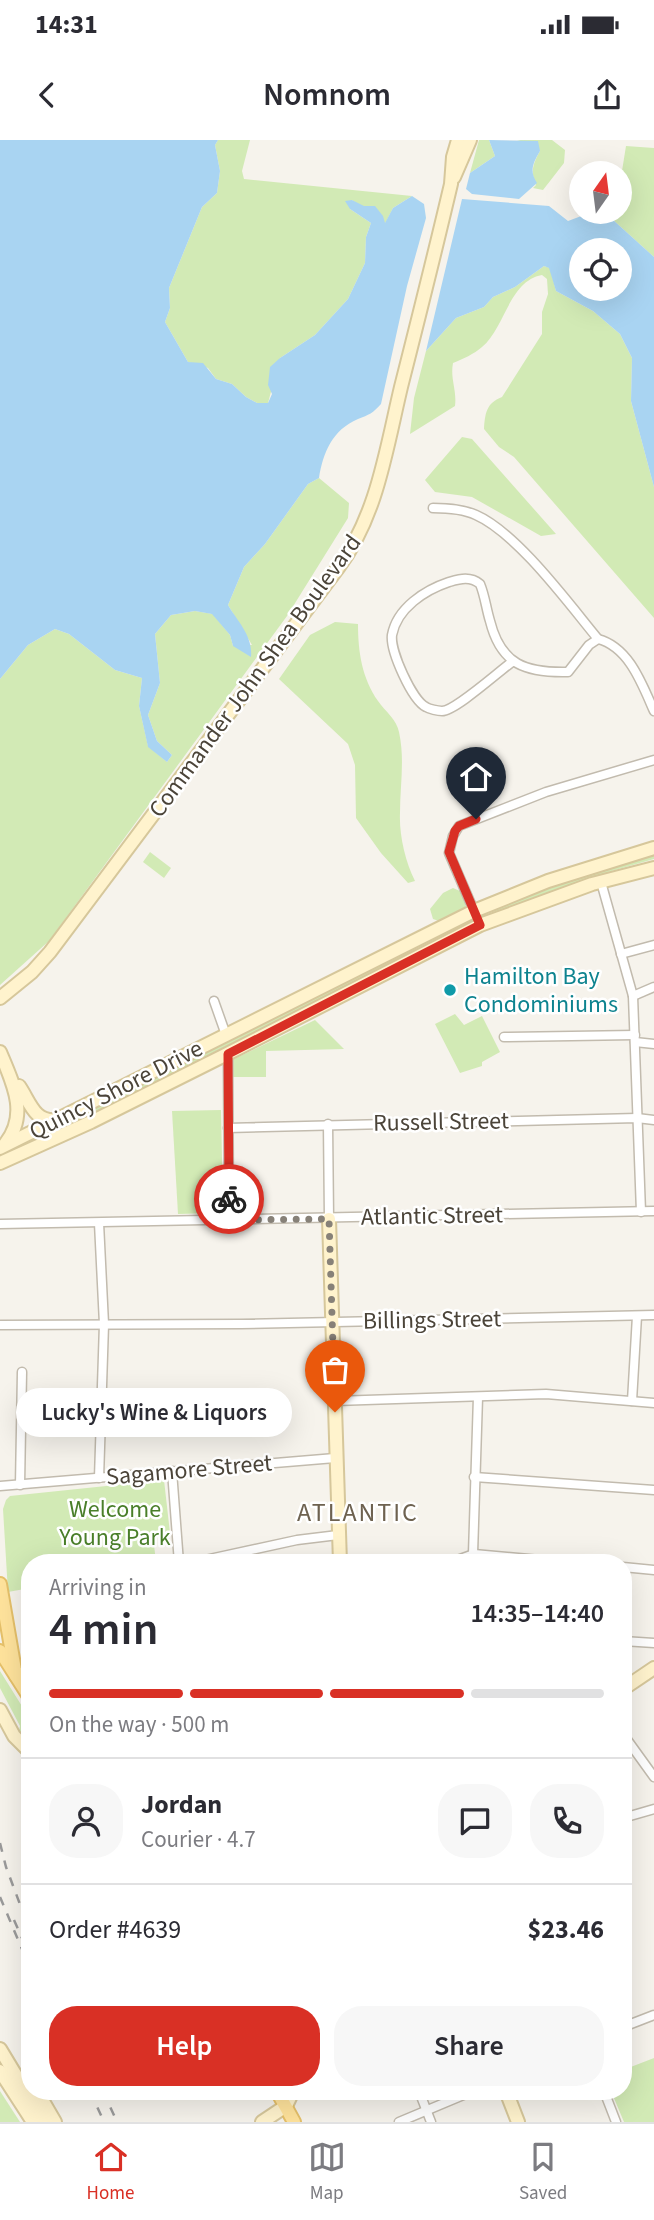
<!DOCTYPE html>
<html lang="en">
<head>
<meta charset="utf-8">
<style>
	body { margin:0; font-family:"Source Sans 3",sans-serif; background:#f7f7f7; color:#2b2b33; height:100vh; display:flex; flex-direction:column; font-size:26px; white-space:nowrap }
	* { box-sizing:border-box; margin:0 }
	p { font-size:23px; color:#7c7c81 }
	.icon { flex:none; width:38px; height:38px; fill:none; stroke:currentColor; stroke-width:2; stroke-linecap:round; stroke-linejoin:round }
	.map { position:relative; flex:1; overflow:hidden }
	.details { position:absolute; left:21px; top:1414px; width:611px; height:546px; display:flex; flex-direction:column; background:#fff; border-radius:28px; box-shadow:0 7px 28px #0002 }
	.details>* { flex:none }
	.needle { width:46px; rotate:14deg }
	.tools { position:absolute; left:569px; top:21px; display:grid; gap:14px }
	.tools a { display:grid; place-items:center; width:63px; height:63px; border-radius:50%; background:#fff; box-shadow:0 7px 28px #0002; font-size:35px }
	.pin { position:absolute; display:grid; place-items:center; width:60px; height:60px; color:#fff; margin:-72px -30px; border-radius:50% 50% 50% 0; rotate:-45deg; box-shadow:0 0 7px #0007 }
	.pin .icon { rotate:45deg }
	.courier { position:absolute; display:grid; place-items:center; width:70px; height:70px; margin:-35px; border:5px solid #d93025; border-radius:50%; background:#fff; color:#222; box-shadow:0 2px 9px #0007 }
	.bubble { position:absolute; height:49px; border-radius:24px; background:#fff; box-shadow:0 7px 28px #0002; font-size:23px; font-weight:600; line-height:49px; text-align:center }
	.head em { font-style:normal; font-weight:600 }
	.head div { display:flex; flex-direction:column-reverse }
	.head { display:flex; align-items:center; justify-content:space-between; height:119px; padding:0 28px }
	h1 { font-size:46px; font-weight:600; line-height:52px }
	.bar { display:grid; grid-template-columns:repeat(4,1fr); gap:10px 7px; align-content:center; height:84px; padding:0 28px }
	.bar i { height:9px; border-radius:5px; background:#e1e1e2 }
	.bar .on { background:#d93025 }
	.bar p { grid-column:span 4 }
	.line { display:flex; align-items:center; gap:18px; padding:0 28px; border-top:2px solid #e1e1e2 }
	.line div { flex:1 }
	.round { display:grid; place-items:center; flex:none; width:74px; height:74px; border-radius:28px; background:#f7f7f7 }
	.cta { display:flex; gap:14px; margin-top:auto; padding:14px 28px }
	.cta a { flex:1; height:80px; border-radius:28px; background:#d93025; color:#fff; font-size:28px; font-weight:600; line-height:80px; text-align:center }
	.cta a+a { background:#f7f7f7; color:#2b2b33 }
	.status { display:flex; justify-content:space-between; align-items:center; height:49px; padding:0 35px; background:#fff; direction:ltr }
	.status svg { height:19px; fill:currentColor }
	header { display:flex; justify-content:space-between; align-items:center; height:91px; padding:0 28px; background:#fff; font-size:32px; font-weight:600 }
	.menu { display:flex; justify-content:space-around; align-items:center; height:98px; border-top:2px solid #e1e1e2; background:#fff; font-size:19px; color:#7c7c81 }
	.menu a { display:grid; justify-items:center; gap:4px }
	.menu .on { color:#d93025 }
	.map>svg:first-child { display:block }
	.green { fill:#d2eab5 }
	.water { fill:#a9d4f2; fill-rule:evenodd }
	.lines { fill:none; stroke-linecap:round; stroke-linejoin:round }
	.street-casing { stroke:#c2bbae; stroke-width:11 }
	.secondary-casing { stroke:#d6c79b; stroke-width:16 }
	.primary-casing { stroke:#e6c16a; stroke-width:16 }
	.street { stroke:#fff; stroke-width:8 }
	.secondary { stroke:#fff3cd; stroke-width:12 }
	.primary { stroke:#ffe39c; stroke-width:12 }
	.rail { stroke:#9a9a9a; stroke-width:2.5; stroke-dasharray:9 9; stroke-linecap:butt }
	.done { stroke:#878178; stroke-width:7; stroke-dasharray:0 12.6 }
	.route { stroke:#d93025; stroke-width:9 }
	.culture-dot { fill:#0f9aa8; stroke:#fff; stroke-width:2.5 }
	.labels { text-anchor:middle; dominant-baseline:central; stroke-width:5; stroke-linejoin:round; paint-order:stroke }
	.street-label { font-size:24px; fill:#4b4439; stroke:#fff }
	.culture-label { font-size:24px; fill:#0d838f; stroke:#fff; text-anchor:start }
	.park-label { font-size:24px; fill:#4a7f2a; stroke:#fff }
	.neighbourhood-label { font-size:26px; letter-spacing:2px; fill:#6e6250; stroke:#fff }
</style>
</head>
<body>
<div class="status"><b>14:31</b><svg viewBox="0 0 49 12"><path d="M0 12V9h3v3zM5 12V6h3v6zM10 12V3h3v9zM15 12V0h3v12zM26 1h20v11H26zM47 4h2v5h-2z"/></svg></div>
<header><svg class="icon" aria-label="back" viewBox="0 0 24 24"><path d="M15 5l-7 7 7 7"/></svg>Nomnom<svg class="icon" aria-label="share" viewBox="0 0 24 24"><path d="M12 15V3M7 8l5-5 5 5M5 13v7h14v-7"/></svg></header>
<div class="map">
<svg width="654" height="1982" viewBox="0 0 654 1982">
	<rect width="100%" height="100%" fill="#f6f3ec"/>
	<!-- green -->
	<g class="green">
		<path d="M218,0H250L242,31L244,39L412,56L393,68L385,84L352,60L350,69L371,83L366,97L365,123L348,159L315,195L280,218L268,263H257L246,257L232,244L216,239L208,228L188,222L165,182L170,168L169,148L202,67L217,53L220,31L215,5Z"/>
		<path d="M479,0H489L495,16L470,33Z"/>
		<path d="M517,0H552L565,10L564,23L543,50L533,48L536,45C530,31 533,24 540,11L528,3Z"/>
		<path d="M626,6L654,8V117L612,79L592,72H620L619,33L622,31Z"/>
		<path d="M544,126L550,128L556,151L593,171L620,194L632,218L631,261L654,347V478L514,317L499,307L484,289C485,274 486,263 502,257L542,194V172L548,154L547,139L542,135C509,141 505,188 482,207C474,214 463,219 453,223C450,239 457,250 455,266L410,294L414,258L426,211L456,178L484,167L493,157L515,147Z"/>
		<path d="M462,297L472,299L556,394L541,396L472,357L435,352L425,340Z"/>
		<path d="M319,338L349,363L348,378L287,476L49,801L0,845V539L28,505L55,489L69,494L115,530L142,538L139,566L148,606L167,622L172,615L157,601L148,575L160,543L155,494L171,475L195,471L213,474L230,495L233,506L252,505L228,465L244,427L265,404L308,344Z"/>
		<path d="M335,482L358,484C358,512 362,538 378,561C385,571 397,580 399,592C405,620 400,645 400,673C399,694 405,721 415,741L408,743L381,713L356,678L355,625L348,604L279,539L310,495Z"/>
		<path d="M150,712L171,728L164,738L143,722Z"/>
		<path d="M654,714V719L608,732L500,771L485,773L563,742Z"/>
		<path d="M453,748L460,751L466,761L465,768L439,781L433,779L430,769L443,753Z"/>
		<path d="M462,782L463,784L419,806L408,815L18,1010L17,1006Z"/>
		<path d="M455,874L464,885L482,876L500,912L482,922V926L460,933L435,884Z"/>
		<path d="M315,880L344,909L266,911V937H233L232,920Z"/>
		<path d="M221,970L223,1069L216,1073L178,1074L172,971Z"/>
		<path d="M164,1340L170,1393L153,1396L156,1422L30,1423V1448L8,1452L3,1369L6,1360L10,1356Z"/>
		<path d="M0,1531L30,1579V1605L18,1595L20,1586L0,1548Z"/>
		<path d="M654,1918V1982H624L611,1951H623V1930Z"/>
		<path d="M0,1951L20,1982H0Z"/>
	</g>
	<!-- water -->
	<g class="water">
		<path d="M0,0H218L215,5L220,31L217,53L202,67L169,148L170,168L165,182L188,222L203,223L216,239L232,244L246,257L257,263H268L272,254L268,245L270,227L280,218L315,195L348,159L365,123L366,97L371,83L350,69L345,61L352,60L364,66H375L383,76L385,83L393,68L412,56L424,64L426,78L407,146L381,264C373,273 369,275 358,279C332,290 323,313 319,338L308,344L265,404L244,427L228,465C238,482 253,496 251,517L233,506L230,495L212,474L195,471L171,475L155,494L160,543L148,575L157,601L172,615L167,622L148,607L139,566L142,538L115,530L69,494L55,489L28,505L0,539Z"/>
		<path d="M489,0L538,1L540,11C533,23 529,31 537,43L519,59L472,54L466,49L470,33L495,16Z"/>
		<path d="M462,59L549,66L568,81L592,72L612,79L654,117V347L631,261L632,218L620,194L593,171L556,151L549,128L544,126L515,147L493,157L484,167L456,178L426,211ZM581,110H620V149H581Z"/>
	</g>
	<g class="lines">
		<!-- street casing -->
		<g class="street-casing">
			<g id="street">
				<path d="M433,368C447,368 463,369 476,375C517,393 569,464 598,499C629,507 642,544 654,571"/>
				<path d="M512,522C498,532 455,571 442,571C438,571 429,569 426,567C412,560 390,511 392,495C397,468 425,450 449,442C460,439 470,436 480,444C485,456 486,468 490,481C501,525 526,533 568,532L589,505L598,499"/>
				<path d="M601,742L633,856L641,1072"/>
				<path d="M480,785L449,713L453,696L459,686L546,652L654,620"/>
				<path d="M621,814L654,805"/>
				<path d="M633,856L654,847"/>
				<path d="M214,861L226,895"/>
				<path d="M504,897L635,895"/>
				<path d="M635,902L654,904"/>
				<path d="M228,914L229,1080"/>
				<path d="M328,984L329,1079"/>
				<path d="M228,988L637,978L654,980"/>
				<path d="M0,1084L654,1071"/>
				<path d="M0,1185L241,1184L654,1175"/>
				<path d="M335,1261L546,1254L654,1263"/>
				<path d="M632,1261L637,1176"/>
				<path d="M172,1331L179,1423"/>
				<path d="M474,1337L654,1350"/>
				<path d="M99,1338L104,1184L99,1083"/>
				<path d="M20,1345L22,1232"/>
				<path d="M0,1346L335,1318"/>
				<path d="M473,1414L478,1257"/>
				<path d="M191,1423L297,1400L338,1395"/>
				<path d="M449,1423L474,1414L572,1423"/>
				<path d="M623,1427L654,1430"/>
				<path d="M623,1501L654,1503"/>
				<path d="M16,1536L30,1527"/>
				<path d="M623,1594L654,1637"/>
				<path d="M623,1678L654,1669"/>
				<path d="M623,1887L654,1875"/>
				<path d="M419,1951L431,1982"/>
				<path d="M604,1951L616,1982"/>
				<path d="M399,1982L473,1951"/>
			</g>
		</g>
		<!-- secondary casing -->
		<g class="secondary-casing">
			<g id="secondary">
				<path d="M454,37L470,0"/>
				<path d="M0,858L32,832L50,812L338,428C377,376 386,310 401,247C418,180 435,112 451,44L453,17L458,0"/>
				<path d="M0,912C13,943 29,975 5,1004"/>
				<path d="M19,946C30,962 34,982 56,980"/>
				<path d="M0,1008L474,771L548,741L654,708"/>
				<path d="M0,1023L91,982L221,917L480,785L592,744L654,728"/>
				<path d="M329,1079L340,1423"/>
				<path d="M623,1549L654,1528"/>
				<path d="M0,1570L14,1596L30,1612"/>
				<path d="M0,1909L44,1982"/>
				<path d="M0,1931L33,1982"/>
				<path d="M37,1951L55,1982"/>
				<path d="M506,1951L518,1982"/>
				<path d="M262,1982L286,1966L293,1951"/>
			</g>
		</g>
		<!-- primary casing -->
		<g class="primary-casing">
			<g id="primary">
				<path d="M0,1444L16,1536"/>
				<path d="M0,1511L30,1558"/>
				<path d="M277,1951L294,1982"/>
			</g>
		</g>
		<!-- street -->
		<use href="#street" class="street"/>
		<!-- secondary -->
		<use href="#secondary" class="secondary"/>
		<!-- primary -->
		<use href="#primary" class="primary"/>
		<!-- rail -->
		<g class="rail">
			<path d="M0,1703L6,1727L30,1791"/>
			<path d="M0,1757L30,1828"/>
			<path d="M14,1780L30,1816"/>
			<path d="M90,1951L104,1982"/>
			<path d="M103,1951L117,1982"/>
		</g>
	</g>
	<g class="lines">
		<!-- done -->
		<path class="done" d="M229,1059V1080L329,1079L335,1272"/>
		<!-- route -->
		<path class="route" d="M229,1059L228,914L480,785L449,712L455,691L459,686L476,679"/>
	</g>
	<!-- markers -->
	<circle class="culture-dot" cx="450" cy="850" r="7"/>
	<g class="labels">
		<!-- street labels -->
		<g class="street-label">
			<text transform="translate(255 536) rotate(-54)">Commander John Shea Boulevard</text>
			<text transform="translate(116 950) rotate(-27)">Quincy Shore Drive</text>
			<text transform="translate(441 982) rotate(-1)">Russell Street</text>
			<text transform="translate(432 1076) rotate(-1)">Atlantic Street</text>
			<text transform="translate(432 1180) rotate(-1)">Billings Street</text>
			<text transform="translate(189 1330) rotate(-5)">Sagamore Street</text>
		</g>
		<!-- culture labels -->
		<g class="culture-label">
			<text x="464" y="836">Hamilton Bay<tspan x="464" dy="28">Condominiums</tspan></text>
		</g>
		<!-- park labels -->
		<g class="park-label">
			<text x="115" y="1369">Welcome<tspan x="115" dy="28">Young Park</tspan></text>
		</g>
		<!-- neighbourhood labels -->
		<g class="neighbourhood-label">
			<text x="358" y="1372">ATLANTIC</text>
		</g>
	</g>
</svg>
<div class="tools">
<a><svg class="needle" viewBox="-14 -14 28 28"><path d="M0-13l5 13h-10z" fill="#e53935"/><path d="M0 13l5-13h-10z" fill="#7c7c81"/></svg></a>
<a><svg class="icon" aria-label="locate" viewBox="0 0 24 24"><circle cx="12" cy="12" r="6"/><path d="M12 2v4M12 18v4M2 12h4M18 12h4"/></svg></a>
</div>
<div class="pin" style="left:335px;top:1272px;background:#ea580c"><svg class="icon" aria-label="bag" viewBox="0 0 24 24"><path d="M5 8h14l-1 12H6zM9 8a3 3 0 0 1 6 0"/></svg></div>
<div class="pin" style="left:476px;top:679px;background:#1f2937"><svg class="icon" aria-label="home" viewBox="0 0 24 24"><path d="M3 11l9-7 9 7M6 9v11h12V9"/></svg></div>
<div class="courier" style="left:229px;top:1059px"><svg class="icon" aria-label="bike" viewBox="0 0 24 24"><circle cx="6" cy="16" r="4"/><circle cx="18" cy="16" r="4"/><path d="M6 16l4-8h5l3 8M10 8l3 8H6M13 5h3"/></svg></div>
<div class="bubble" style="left:16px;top:1248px;width:276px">Lucky's Wine &amp; Liquors</div>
<section class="details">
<div class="head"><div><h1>4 min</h1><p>Arriving in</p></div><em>14:35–14:40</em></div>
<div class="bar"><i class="on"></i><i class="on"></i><i class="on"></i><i></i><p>On the way · 500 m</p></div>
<div class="line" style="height:126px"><a class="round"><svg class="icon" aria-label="person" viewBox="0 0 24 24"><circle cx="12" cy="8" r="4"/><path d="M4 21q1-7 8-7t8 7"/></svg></a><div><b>Jordan</b><p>Courier · 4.7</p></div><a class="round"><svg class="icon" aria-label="chat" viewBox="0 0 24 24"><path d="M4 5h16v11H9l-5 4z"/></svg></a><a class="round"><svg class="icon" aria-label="phone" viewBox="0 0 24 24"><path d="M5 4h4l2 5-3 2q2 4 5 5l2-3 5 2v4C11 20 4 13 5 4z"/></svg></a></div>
<div class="line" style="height:91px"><div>Order #4639</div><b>$23.46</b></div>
<div class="cta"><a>Help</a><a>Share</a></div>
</section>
</div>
<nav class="menu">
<a class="on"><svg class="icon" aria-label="home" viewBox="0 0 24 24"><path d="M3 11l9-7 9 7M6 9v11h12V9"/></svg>Home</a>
<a><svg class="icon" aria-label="map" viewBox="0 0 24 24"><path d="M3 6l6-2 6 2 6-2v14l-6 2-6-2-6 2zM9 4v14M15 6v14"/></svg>Map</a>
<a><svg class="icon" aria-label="saved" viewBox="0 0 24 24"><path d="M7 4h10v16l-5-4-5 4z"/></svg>Saved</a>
</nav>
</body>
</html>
